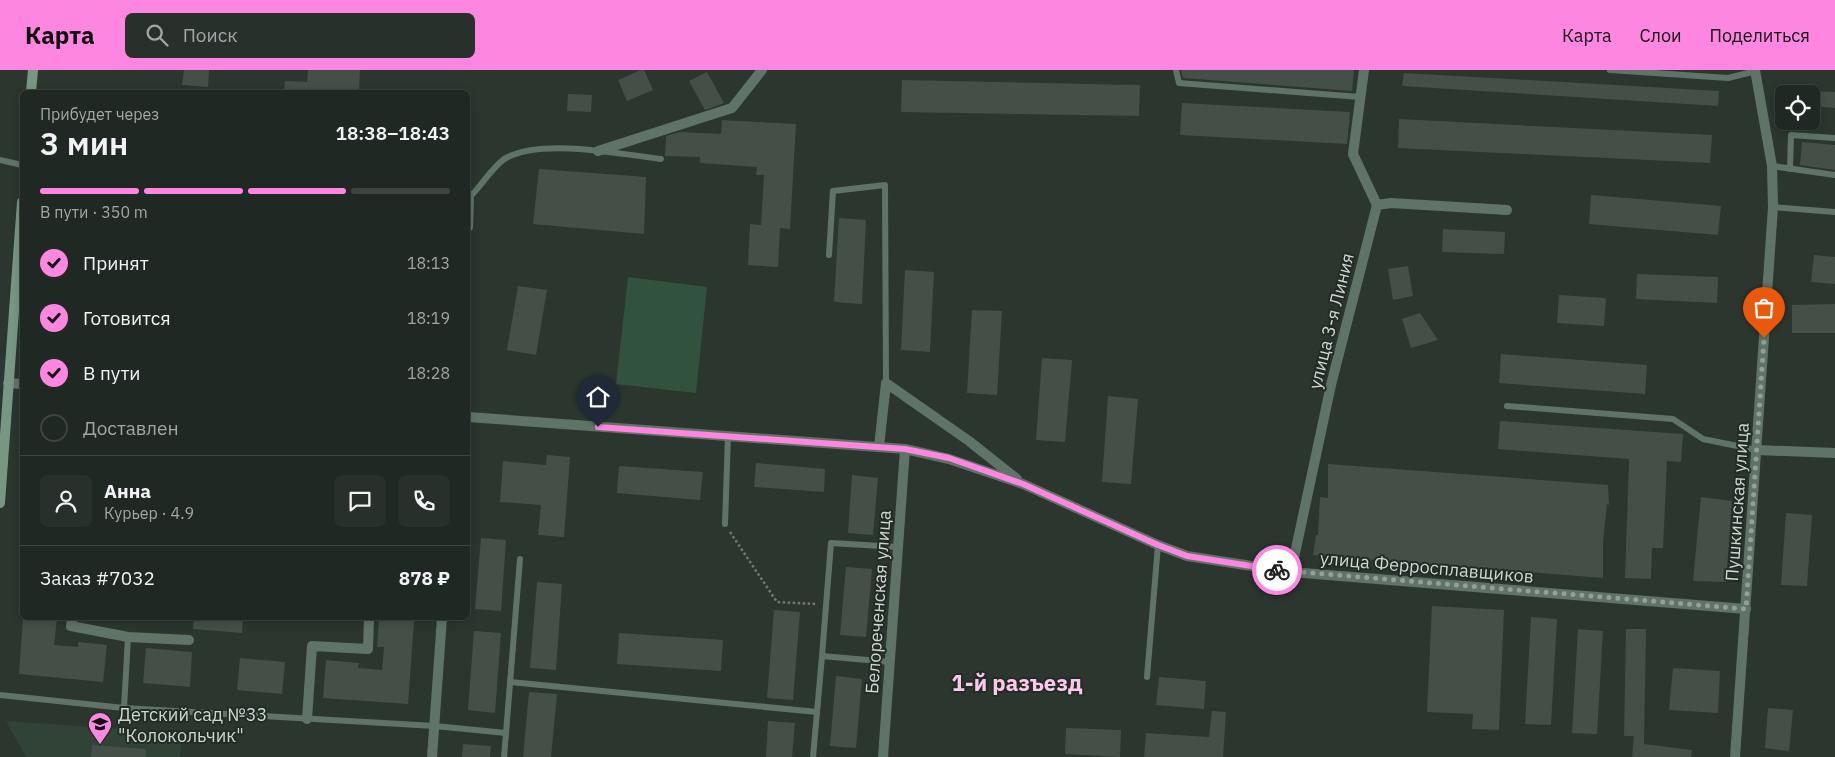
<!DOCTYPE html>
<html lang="ru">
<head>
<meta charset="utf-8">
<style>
	body { margin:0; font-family:"IBM Plex Sans",sans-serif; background:#28302b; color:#f1f3f6; height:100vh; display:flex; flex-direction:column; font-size:19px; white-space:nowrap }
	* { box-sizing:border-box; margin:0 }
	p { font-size:16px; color:#a2a6a6 }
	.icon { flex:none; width:28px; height:28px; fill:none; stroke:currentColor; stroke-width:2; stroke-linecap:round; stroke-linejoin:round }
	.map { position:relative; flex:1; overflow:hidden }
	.drawer { position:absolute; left:20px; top:20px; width:450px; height:530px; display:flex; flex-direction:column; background:#202823; border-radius:8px; box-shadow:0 2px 8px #0003,0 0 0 1px #3d4441 }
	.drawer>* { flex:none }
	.buttons { position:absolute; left:1775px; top:15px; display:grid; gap:10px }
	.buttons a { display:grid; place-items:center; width:45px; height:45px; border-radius:8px; background:#202823; box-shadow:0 2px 8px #0003,0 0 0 1px #3d4441; font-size:25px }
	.pin { position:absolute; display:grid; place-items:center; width:42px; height:42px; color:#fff; margin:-51px -21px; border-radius:50% 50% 50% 0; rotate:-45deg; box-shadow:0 0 5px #0007 }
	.pin .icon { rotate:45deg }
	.courier { position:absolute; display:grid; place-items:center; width:50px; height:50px; margin:-25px; border:4px solid #fd86e1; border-radius:50%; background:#fff; color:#222; box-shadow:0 1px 6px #0007 }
	.overview em { font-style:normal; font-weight:600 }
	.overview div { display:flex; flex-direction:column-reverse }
	.overview { display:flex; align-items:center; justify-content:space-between; height:85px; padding:0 20px }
	h1 { font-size:32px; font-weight:600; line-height:38px }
	.bar { display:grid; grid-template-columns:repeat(4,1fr); gap:8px 5px; align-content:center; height:60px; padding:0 20px }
	.bar i { height:6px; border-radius:4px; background:#3d4441 }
	.bar .on { background:#fd86e1 }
	.bar p { grid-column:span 4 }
	.line { display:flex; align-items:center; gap:12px; padding:0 20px; border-top:1px solid #3d4441 }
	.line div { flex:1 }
	.round { display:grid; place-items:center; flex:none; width:52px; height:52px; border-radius:8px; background:#28302b }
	ol { padding:0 20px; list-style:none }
	li { display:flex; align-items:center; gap:15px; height:55px }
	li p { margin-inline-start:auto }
	li .icon { padding:5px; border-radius:50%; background:#fd86e1; color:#111; stroke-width:4 }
	li:last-child { color:#a2a6a6 }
	li i { width:28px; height:28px; border:2px solid #3d4441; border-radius:50% }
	header { display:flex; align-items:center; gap:30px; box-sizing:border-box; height:70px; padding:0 25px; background:#fd86e1; color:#111 }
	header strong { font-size:24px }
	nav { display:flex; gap:28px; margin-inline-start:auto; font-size:18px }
	.search { width:350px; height:45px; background:#28302b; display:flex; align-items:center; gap:12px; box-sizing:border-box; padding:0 18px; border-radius:8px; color:#a2a6a6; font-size:19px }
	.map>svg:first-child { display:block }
	.built { fill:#314237 }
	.green { fill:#31533e }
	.building { fill:#444f48 }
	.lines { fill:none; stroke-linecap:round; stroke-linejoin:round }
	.path { stroke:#707973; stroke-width:2.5; stroke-dasharray:2.5 2.5; stroke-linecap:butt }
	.service { stroke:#5f7466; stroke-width:6 }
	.minor { stroke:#5f7466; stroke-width:10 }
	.tertiary { stroke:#5f7466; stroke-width:10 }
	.secondary { stroke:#769883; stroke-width:10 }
	.done { stroke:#969e99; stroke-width:5; stroke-dasharray:0 9 }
	.route { stroke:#fd86e1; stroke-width:6 }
	.labels { text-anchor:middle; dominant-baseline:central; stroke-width:4; stroke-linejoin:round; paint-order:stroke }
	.street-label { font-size:18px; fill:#d0d6d2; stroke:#212c25 }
	.poi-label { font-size:18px; fill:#d0d6d2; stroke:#212c25; text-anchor:start }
	.district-label { font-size:22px; font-weight:bold; fill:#fdc6ed; stroke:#212c25 }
</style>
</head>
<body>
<header>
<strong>Карта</strong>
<div class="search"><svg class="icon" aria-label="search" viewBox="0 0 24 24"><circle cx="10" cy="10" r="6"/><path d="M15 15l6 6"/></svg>Поиск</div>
<nav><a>Карта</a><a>Слои</a><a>Поделиться</a></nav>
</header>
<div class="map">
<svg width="1835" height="687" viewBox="0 0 1835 687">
	<rect width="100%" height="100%" fill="#2b362f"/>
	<!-- built -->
	<path class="built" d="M6,651L182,663L180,687H26Z"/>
	<!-- green -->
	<path class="green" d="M628,207L707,217L696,323L616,314Z"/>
	<!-- building -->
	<g class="building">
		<path d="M184,0H209L208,17L182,15Z"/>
		<path d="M308,0H360L359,22L284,21L285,11L307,12Z"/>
		<path d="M641,0H644L653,20L627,31L618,10Z"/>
		<path d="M1181,0H1354L1352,21L1183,8Z"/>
		<path d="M707,2L724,33L705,40L689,11Z"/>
		<path d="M1404,3L1719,21L1718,36L1402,16Z"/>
		<path d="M902,10L1140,15L1139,46L901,42Z"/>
		<path d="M1811,21L1835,22V38L1811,36Z"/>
		<path d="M568,24L592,25L591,42L567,41Z"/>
		<path d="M1182,33L1350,42L1347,74L1180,65Z"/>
		<path d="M1399,49L1712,65L1710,93L1398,78Z"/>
		<path d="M722,50L796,54L790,159L780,158L778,197L748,195L750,154L761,155L764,105H756L757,97L700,93V87L665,86L666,66L680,62L721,64Z"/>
		<path d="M1802,72L1835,75V100L1800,95Z"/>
		<path d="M539,99L646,107L644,164L533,154Z"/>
		<path d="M1591,125L1721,136L1718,165L1589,154Z"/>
		<path d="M839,148L866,150L862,234L834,232Z"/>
		<path d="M1443,159L1505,162L1504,184L1442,182Z"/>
		<path d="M1814,185L1835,187V214L1811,212Z"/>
		<path d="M1408,196L1413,226L1393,230L1388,199Z"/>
		<path d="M905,200L934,202L930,282L901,280Z"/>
		<path d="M1637,204L1718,207L1717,233L1636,229Z"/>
		<path d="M518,216L547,220L536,285L507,280Z"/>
		<path d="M1559,225L1606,228L1604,256L1557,253Z"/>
		<path d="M1835,234V263H1792V235Z"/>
		<path d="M972,240L1002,241L997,325L967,323Z"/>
		<path d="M1420,243L1438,270L1411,278L1402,249Z"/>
		<path d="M1501,284L1647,295L1645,324L1499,313Z"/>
		<path d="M1042,288L1072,290L1065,372L1036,370Z"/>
		<path d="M1108,326L1138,329L1131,414L1102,412Z"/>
		<path d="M1500,351L1683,364L1681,392L1667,391L1663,478H1652L1651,509L1625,508L1629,389L1498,379Z"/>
		<path d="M547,385L570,387L564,467L538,465L541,435L500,432L503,391L546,395Z"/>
		<path d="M756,393L825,399L824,422L754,417Z"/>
		<path d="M1328,394L1608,415L1609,435L1607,434L1603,472V508L1313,485L1316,465H1318L1320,427L1328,428Z"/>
		<path d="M619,396L703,402L700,430L617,423Z"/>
		<path d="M852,405L878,408L873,465L848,463Z"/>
		<path d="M1701,427L1732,431L1726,512L1693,511Z"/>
		<path d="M1786,443L1812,445L1807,516L1781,515Z"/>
		<path d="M481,468L506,470L501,541L475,539Z"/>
		<path d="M846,497L872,499L866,567L840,565Z"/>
		<path d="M537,512L562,514L556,600L530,598Z"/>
		<path d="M1432,536L1504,540L1499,660L1472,659L1473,644L1427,642Z"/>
		<path d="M774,540L800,542L793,630L767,628Z"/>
		<path d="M1531,547L1557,549L1551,655L1525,654Z"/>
		<path d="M23,548H57L54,575L78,577V572L107,575L103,612L19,604Z"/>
		<path d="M194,548H243L242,563L193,559Z"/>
		<path d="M379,548L414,551L408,634L323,628L326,590L359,593L358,598L382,600L384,577H377Z"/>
		<path d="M1578,559L1603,561L1597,664L1572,663Z"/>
		<path d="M1626,559H1646L1644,674L1692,680L1691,687H1632L1634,666H1624Z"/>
		<path d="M474,561L501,563L495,643L468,640Z"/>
		<path d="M619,563L723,570L721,601L617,594Z"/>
		<path d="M146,578L192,582L190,617L143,613Z"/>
		<path d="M240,588L285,592L282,624L237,620Z"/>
		<path d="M1673,598L1720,601L1718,643L1669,640Z"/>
		<path d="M836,606L862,609L856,678L830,676Z"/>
		<path d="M1159,607L1206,611L1204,639L1156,635Z"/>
		<path d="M529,622L557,624L551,687H523Z"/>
		<path d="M1768,638L1793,640L1789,681L1765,678Z"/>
		<path d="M1212,641L1226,642L1223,687H1144L1146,663L1209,667Z"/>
		<path d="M768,651L795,653L792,687H766Z"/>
		<path d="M1066,658L1121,660L1120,687L1065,684Z"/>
		<path d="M463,674L491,676L490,687H462Z"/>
		<path d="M92,675L146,679V687H91Z"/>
	</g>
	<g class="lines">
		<!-- path -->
		<path class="path" d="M730,462L777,532L817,534"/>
		<!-- service -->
		<g class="service">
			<path d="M1176,0L1179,13L1360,27"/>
			<path d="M1610,0L1728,8L1756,1"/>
			<path d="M0,90L22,95"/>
			<path d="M1772,96L1835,105"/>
			<path d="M1790,99L1791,65L1835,68"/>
			<path d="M468,128C475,125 493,95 506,88C542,68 621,84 661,89"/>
			<path d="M1773,137L1835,142"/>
			<path d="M829,185L833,121L885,115L886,313"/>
			<path d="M1507,336L1673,349L1703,369L1757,380"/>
			<path d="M725,454L728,366"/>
			<path d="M822,586L831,473L898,477"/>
			<path d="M1147,607L1158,475"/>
			<path d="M510,612L817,642"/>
			<path d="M0,625L124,638L435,656L506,663L520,489"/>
			<path d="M124,638L128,567"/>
			<path d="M504,687L506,663"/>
			<path d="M813,687L822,586L890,592"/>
		</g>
		<!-- minor -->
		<g class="minor">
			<path d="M1364,0L1353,84L1377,135"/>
			<path d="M598,81L732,38L762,0"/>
			<path d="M468,157L469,129"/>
			<path d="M8,313L22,314"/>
			<path d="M468,347L905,379L949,389L1023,414L1158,475L1187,486L1291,502L1746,539"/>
			<path d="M879,377L886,313L969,371L1017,409"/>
			<path d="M1757,380L1835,383"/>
			<path d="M1291,502L1331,315L1377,135L1391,133L1507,140"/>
			<path d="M72,548L71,556L128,567L189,570"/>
			<path d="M307,649L312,576L368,579L369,548"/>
			<path d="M432,687L442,548"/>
			<path d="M883,687L905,379"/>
		</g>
		<!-- tertiary -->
		<path class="tertiary" d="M1735,687L1773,137L1772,96L1755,0"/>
		<!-- secondary -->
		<g class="secondary">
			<path d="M31,22L33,0"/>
			<path d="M0,433L22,132"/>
		</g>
	</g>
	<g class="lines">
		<!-- done -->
		<path class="done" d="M1277,500L1746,539L1764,268"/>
		<!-- route -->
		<path class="route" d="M598,357L905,379L949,388L1023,414L1158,475L1187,486L1277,500"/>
	</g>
	<!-- icons -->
	<defs>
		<g id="school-pin" transform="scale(1.25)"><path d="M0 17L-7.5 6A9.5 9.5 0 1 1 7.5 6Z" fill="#fd86e1" stroke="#212c25"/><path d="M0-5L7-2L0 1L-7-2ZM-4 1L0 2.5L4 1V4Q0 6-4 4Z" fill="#111"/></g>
	</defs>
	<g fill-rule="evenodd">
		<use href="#school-pin" x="100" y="654"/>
	</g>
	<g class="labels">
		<!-- street labels -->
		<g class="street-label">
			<text transform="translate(1331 251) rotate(-76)">улица 3-я Линия</text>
			<text transform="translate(1737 432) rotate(-86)">Пушкинская улица</text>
			<text transform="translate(1427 497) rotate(5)">улица Ферросплавщиков</text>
			<text transform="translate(878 532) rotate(-86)">Белореченская улица</text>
		</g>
		<!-- poi labels -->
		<g class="poi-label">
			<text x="118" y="644">Детский сад №33<tspan x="118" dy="21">"Колокольчик"</tspan></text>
		</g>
		<!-- district labels -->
		<g class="district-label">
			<text x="1017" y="612">1-й разъезд</text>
		</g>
	</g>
</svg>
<div class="buttons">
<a><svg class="icon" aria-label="locate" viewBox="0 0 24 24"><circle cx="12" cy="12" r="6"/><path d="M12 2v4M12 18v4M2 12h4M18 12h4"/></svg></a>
</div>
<div class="pin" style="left:1764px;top:268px;background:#ea580c"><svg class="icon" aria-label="bag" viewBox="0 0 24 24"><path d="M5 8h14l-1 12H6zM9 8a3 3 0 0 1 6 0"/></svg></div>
<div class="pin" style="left:598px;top:357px;background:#1f2937"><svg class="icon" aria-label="home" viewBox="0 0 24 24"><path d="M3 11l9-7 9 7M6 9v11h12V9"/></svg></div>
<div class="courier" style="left:1277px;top:500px"><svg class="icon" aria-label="bike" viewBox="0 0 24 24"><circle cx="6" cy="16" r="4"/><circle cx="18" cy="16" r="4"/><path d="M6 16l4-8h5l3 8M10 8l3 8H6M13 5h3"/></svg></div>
<section class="drawer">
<div class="overview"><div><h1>3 мин</h1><p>Прибудет через</p></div><em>18:38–18:43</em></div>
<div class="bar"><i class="on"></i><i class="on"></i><i class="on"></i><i></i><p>В пути · 350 m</p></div>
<ol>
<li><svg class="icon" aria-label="check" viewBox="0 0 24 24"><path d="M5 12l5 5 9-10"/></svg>Принят<p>18:13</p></li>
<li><svg class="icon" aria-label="check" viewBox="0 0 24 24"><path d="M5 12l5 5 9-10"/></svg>Готовится<p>18:19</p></li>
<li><svg class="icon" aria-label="check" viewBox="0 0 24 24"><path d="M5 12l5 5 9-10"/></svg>В пути<p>18:28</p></li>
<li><i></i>Доставлен</li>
</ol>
<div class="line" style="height:90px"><a class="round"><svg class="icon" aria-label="person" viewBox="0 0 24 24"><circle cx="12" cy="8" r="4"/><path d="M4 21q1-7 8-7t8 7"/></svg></a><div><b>Анна</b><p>Курьер · 4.9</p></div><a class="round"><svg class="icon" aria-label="chat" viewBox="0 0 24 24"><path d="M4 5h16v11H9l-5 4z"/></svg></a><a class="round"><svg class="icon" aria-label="phone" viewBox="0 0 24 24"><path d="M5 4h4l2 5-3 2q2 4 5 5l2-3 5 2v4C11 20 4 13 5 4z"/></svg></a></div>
<div class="line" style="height:65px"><div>Заказ #7032</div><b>878 ₽</b></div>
</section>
</div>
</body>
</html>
